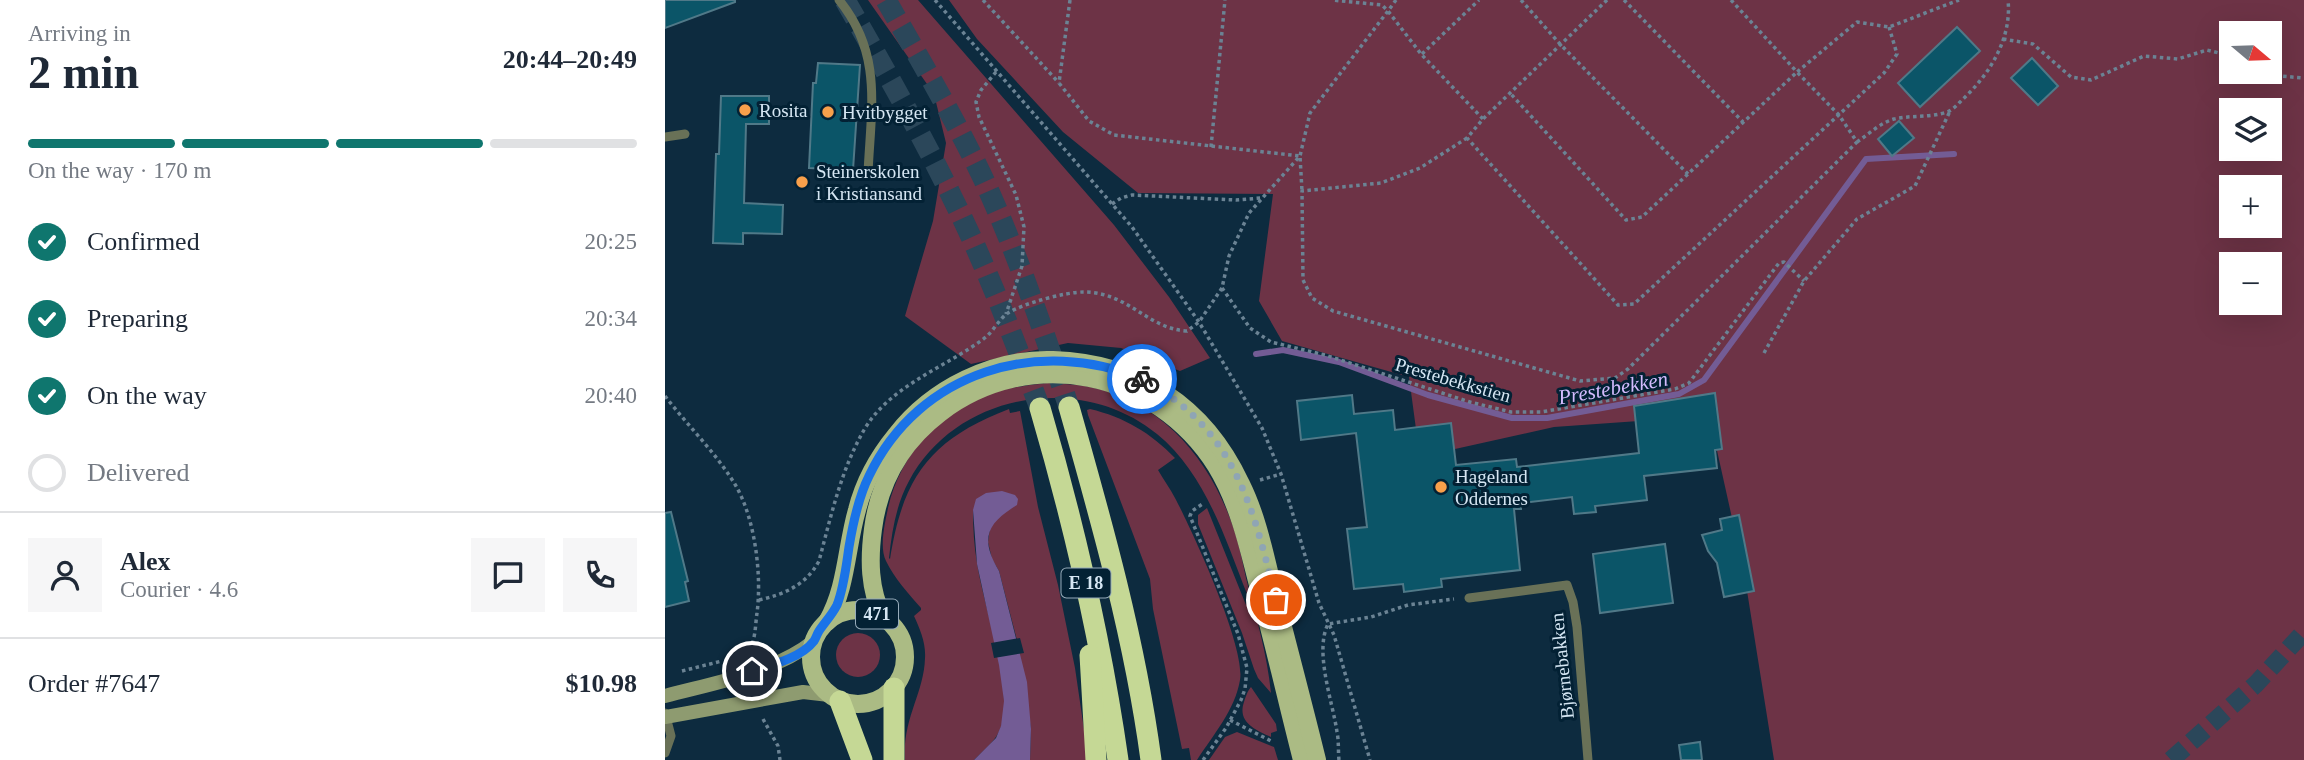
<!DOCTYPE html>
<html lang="en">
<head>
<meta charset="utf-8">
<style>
	body { margin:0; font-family:Georgia,serif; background:#f6f6f7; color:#1f2937; height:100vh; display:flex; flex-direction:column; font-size:26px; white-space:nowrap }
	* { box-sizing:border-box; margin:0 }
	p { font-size:23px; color:#747a83 }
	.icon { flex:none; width:38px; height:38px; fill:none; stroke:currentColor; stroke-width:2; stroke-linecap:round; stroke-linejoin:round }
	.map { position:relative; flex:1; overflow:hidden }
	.side { display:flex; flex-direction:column; background:#fff; width:665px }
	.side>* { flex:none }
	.needle { width:46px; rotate:109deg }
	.buttons { position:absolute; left:1554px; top:21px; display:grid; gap:14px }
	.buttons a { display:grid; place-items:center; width:63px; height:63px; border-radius:0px; background:#fff; box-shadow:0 7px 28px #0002; font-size:35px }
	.pin { position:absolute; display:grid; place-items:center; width:60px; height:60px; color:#fff; margin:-30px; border:4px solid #fff; border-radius:50%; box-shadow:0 2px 7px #0007 }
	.courier { position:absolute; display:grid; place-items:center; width:70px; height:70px; margin:-35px; border:5px solid #1a73e8; border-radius:50%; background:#fff; color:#222; box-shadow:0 2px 9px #0007 }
	.head em { font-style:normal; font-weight:700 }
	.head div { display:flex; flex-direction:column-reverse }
	.head { display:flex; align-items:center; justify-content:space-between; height:119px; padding:0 28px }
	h1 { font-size:46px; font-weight:700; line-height:52px }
	.bar { display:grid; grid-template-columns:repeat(4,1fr); gap:10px 7px; align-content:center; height:84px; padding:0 28px }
	.bar i { height:9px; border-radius:5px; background:#e0e1e3 }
	.bar .selected { background:#0f766e }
	.bar p { grid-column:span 4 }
	.line { display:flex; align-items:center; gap:18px; padding:0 28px; border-top:2px solid #e0e1e3 }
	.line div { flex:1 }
	.round { display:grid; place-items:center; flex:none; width:74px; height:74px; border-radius:0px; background:#f6f6f7 }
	ol { padding:0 28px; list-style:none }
	li { display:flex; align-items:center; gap:21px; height:77px }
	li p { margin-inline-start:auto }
	li .icon { padding:7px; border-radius:50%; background:#0f766e; color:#fff; stroke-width:4 }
	li:last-child { color:#747a83 }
	li i { width:38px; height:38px; border:4px solid #e0e1e3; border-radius:50% }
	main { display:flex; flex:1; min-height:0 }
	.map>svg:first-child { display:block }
	.green { fill:#6d3346; fill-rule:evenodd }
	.water { fill:#735c95 }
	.pier { fill:#0d2b3f }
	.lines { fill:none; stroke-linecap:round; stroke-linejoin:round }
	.stream { stroke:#735c95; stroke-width:6 }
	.building { fill:#0b5568; stroke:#507988; stroke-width:2 }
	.primary-tunnel { stroke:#2b475a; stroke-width:18; stroke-dasharray:18 9; stroke-linecap:butt }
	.highway-tunnel { stroke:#2b475a; stroke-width:21; stroke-dasharray:21 10; stroke-linecap:butt }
	.path { stroke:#6b8394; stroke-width:3.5; stroke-dasharray:3.5 3.5; stroke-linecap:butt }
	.lane { stroke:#697157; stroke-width:9 }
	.secondary { stroke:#8e9b70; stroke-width:14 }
	.primary { stroke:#abbb84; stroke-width:18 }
	.highway { stroke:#c5d895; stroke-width:21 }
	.done { stroke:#8fa5b4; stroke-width:7; stroke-dasharray:0 12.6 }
	.route { stroke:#1a73e8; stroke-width:9 }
	.poi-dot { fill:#f8a04b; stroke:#032134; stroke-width:2.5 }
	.labels { text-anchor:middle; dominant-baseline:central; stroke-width:6; stroke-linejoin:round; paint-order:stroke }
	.shield { fill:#032134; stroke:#96abba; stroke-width:2 }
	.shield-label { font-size:18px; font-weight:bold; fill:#d5e6f3 }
	.poi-label { font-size:19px; fill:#d5e6f3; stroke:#032134; text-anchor:start }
	.street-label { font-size:19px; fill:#d5e6f3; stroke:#032134 }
	.water-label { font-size:21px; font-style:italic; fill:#d4bbfe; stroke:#032134 }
</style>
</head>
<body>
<main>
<section class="side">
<div class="head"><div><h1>2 min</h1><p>Arriving in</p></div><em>20:44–20:49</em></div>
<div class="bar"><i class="selected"></i><i class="selected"></i><i class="selected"></i><i></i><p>On the way · 170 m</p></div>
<ol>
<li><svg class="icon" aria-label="check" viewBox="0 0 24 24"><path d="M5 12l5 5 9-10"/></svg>Confirmed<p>20:25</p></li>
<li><svg class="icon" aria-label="check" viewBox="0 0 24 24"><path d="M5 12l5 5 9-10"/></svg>Preparing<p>20:34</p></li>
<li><svg class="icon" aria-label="check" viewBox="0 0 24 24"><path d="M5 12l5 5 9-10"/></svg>On the way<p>20:40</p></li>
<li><i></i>Delivered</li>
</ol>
<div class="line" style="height:126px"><a class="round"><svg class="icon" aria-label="person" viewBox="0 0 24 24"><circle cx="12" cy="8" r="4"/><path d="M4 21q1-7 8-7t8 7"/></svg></a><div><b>Alex</b><p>Courier · 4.6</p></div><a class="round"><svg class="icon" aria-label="chat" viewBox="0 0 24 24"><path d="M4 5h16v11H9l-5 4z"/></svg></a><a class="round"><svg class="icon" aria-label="phone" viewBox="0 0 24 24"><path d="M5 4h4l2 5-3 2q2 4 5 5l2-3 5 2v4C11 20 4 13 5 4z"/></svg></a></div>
<div class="line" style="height:91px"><div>Order #7647</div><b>$10.98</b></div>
</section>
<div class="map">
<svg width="1639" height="760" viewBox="0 0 1639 760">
	<rect width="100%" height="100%" fill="#0d2b3f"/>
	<!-- green -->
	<g class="green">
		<path d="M203,0H253L449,225L504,297L545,358L515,371L456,348L403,343L306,364L240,316L268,221L281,143L269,94Z"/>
		<path d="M284,0H1639V760H1109L1079,572L1051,446L1016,418L889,427L763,455L758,481L744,377L617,341L594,301L608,194L473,193L398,132L312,39ZM1566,33H1605V72H1566ZM1566,110H1605V149H1566ZM1566,187H1605V226H1566ZM1566,264H1605V303H1566Z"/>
		<path d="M382,383C396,384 411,384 425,387C496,402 542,456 566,521C573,539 577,559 581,578C591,616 602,654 606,693L593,678L589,669L577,633L533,524V515L542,508L581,605L582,594C560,538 540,473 492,434C415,371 291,393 244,481C231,505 227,531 224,558L225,559C238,476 266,439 344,409L345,413L355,411L373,507L393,585L410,668L421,743V760H365L366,729L353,644L334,571L327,559L323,542L325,528L333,517L308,510C308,528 309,546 312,563C318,605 349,689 336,727C331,741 319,750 309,760H240C237,719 259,694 260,658C261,643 255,629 249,616L256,610V608C244,594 229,578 221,561C214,547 220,523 223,508C235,454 276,409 330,392C346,387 365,385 382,383Z"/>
		<path d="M425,409C459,417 486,433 510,458L493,470C498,479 505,488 510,498C527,530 581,647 575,680C570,710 548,735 532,760H526L524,748L517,749L488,609L485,579L423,415L422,410Z"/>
		<circle cx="193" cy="655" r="22"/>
		<path d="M586,687L611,724L612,731L606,733V737C590,730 572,722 579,702C581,696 582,692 586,687Z"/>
		<path d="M572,732L609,747L613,760H544L560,737Z"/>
	</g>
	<!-- water -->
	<path class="water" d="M337,491L350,495L353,499L352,505C321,524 315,539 334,571L362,682L366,729L365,760H309L331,738L336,726L339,701L334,665L312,564L308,510L311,499L321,493Z"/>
	<!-- pier -->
	<path class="pier" d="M355,638L359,653L329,658L326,643Z"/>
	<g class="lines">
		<!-- stream -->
		<path class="stream" d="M591,354L618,350L674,362L763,395L847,418H882L1014,394L1039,380L1201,159L1289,154"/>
	</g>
	<!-- building -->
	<g class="building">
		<path d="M0,0H70V2L0,28Z"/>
		<path d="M1292,27L1315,51L1255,107L1233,83Z"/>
		<path d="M1367,58L1393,86L1373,105L1346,78Z"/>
		<path d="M153,63L195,65L188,170L144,168L148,83H151Z"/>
		<path d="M56,96H104V124H81L79,203L118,205L117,234L78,233V244L48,243L51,154H54Z"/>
		<path d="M1234,121L1249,138L1227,156L1213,139Z"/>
		<path d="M1050,393L1057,449L1050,450L1052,468L979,476L982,500L930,506L931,512L909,514L907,497L856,503V509H849L855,570L776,579L777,587L739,592L738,584L689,589L682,529L702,527L691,433L636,440L632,401L687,395L689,414L728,410L730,430L786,423L791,465L851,459L852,467L974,453L969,406Z"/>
		<path d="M6,512L23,581L20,582L24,601L0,607V513Z"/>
		<path d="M1074,515L1089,591L1059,597L1052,563L1043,551L1037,535L1057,530L1055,519Z"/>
		<path d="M1000,544L1008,603L935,613L928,554Z"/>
		<path d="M1035,742L1037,760H1016L1014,745Z"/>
	</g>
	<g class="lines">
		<!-- primary-tunnel -->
		<path class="primary-tunnel" d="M1506,760L1591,684L1639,632"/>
		<!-- highway-tunnel -->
		<g class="highway-tunnel">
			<path d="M180,0C217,65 254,129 287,197C321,265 348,337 375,408"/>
			<path d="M221,0C254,58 289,117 318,178C352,252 378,330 404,407"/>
		</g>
		<!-- path -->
		<g class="path">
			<path d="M270,0L467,227L534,322L597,428L616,474L654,603L669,635L705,760"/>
			<path d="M318,0L394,83"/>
			<path d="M405,0L394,83L424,121L449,135L635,156L637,191"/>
			<path d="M731,0L723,11L756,54L818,119"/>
			<path d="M856,0L895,44L1023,174"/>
			<path d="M942,0L818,119L802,138L953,305L969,304L1219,73L1232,54L1224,27"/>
			<path d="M959,0L1078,122"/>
			<path d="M1066,0L1132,72L1192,22L1224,27L1294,0"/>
			<path d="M1338,39L1368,44L1406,77L1426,80L1479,56L1513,59L1542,50L1566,56"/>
			<path d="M757,54L814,0"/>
			<path d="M331,72L316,90L311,102L314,117L351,195L359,227L357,266L341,314"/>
			<path d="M1598,72L1603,75L1639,78"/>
			<path d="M802,138L755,168L716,183L637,191L638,280L647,298L668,311L915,381L950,378L963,369L1192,142L1174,115L1132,72L977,217L961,220L845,93"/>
			<path d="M1192,142C1204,134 1215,123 1229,119C1246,115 1264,118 1282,112C1288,110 1293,104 1298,99C1325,74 1347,38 1343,0"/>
			<path d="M546,147L560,0"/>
			<path d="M447,204L456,198L467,195L571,200L596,198"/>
			<path d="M557,288L585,328L606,342L660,355L805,402L846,412H876L1010,389L1024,383L1114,263L1119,262L1139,281"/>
			<path d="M1099,353L1139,281L1192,219L1250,186L1285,111"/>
			<path d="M0,396C23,426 52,454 71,486C90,519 97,575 92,613C90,626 91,644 81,654"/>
			<path d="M595,480L616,474"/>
			<path d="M94,600C120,594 141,585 154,561C166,516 176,470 199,430C225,385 282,367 321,337C329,330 335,318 343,313C359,303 401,292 419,292C463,292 483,329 522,331L534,322L557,288L564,256L584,213L635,156L645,113L723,11L717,5L667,0"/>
			<path d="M17,671L57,661"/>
			<path d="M98,719L113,746L115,760"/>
			<path d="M565,720L608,742"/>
			<path d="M538,760L561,728L576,700L580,689L582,668L573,634L525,516L527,511L539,503"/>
			<path d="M674,760C673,751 674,742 672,732C668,703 649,652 663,624L706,617L743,605L789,599"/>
		</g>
		<!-- lane -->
		<g class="lane">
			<path d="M174,0C218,54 206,108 203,173"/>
			<path d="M0,137L20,134"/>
			<path d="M804,598L902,585L908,602L912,627L923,760"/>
			<path d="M0,753L6,736L0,713"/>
		</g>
		<!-- secondary -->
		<g class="secondary">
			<path d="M0,696C48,683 109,673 149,641"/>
			<path d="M0,717L138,692L164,695"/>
		</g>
		<!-- primary -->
		<g class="primary">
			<circle cx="193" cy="657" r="47"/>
			<path d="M218,617C204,589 204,559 208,529C214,482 237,442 275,413C365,344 491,371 551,466C573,502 583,545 593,585C609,643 622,702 637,760"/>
			<path d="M162,622C182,587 181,548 192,510C199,482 213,457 231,435C267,388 329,358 388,360C474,363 539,405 576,484C594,520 601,562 611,600C625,654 639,707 652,760"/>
		</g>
		<!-- highway -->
		<g class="highway">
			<path d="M404,407C437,523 470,640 486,760"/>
			<path d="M375,408C409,524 436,641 453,760"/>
			<path d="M425,655L431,760"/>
			<path d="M175,701L197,760"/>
			<path d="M229,760V688"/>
		</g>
	</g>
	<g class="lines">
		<!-- done -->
		<path class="done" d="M477,379C569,428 588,505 611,600"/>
		<!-- route -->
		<path class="route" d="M87,671C107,665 136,658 149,641C151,638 152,634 154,631C160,622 167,615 172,605C179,587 181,567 184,547C188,523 193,498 204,476C254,371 374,336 477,379"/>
	</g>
	<!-- markers -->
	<g class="poi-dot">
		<circle cx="80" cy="110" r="7"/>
		<circle cx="163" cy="112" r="7"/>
		<circle cx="137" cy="182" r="7"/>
		<circle cx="776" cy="487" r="7"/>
	</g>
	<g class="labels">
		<!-- shield labels -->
		<g class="shield">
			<rect x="396.5" y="568.5" width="49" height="29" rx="5"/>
			<rect x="191" y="599.5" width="42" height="29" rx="5"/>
		</g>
		<g class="shield-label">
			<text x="421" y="583">E 18</text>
			<text x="212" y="614">471</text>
		</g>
		<!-- poi labels -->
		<g class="poi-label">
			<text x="94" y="110">Rosita</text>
			<text x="177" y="112">Hvitbygget</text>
			<text x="151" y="171">Steinerskolen<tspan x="151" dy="22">i Kristiansand</tspan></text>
			<text x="790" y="476">Hageland<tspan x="790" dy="22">Oddernes</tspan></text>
		</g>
		<!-- street labels -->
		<g class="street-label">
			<text transform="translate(788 380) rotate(16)">Prestebekkstien</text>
			<text transform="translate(897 666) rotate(-96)">Bjørnebakken</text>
		</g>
		<!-- water labels -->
		<g class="water-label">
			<text transform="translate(948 388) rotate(-10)">Prestebekken</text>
		</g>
	</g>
</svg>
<div class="buttons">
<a><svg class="needle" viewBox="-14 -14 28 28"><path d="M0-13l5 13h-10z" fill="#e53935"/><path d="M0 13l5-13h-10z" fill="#747a83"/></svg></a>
<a><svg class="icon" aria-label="layers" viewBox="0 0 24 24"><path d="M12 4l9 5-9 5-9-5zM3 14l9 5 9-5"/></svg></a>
<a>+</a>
<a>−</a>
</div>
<div class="pin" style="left:611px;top:600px;background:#ea580c"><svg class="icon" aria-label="bag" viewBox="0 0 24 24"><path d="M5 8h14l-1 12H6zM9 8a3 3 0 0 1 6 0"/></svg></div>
<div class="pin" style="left:87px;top:671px;background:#1f2937"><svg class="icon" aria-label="home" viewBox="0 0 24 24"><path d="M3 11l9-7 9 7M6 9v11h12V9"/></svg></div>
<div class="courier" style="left:477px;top:379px"><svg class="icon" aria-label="bike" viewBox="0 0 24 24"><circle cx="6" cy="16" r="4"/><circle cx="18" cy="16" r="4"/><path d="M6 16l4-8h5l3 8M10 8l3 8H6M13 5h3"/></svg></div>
</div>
</main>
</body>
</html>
